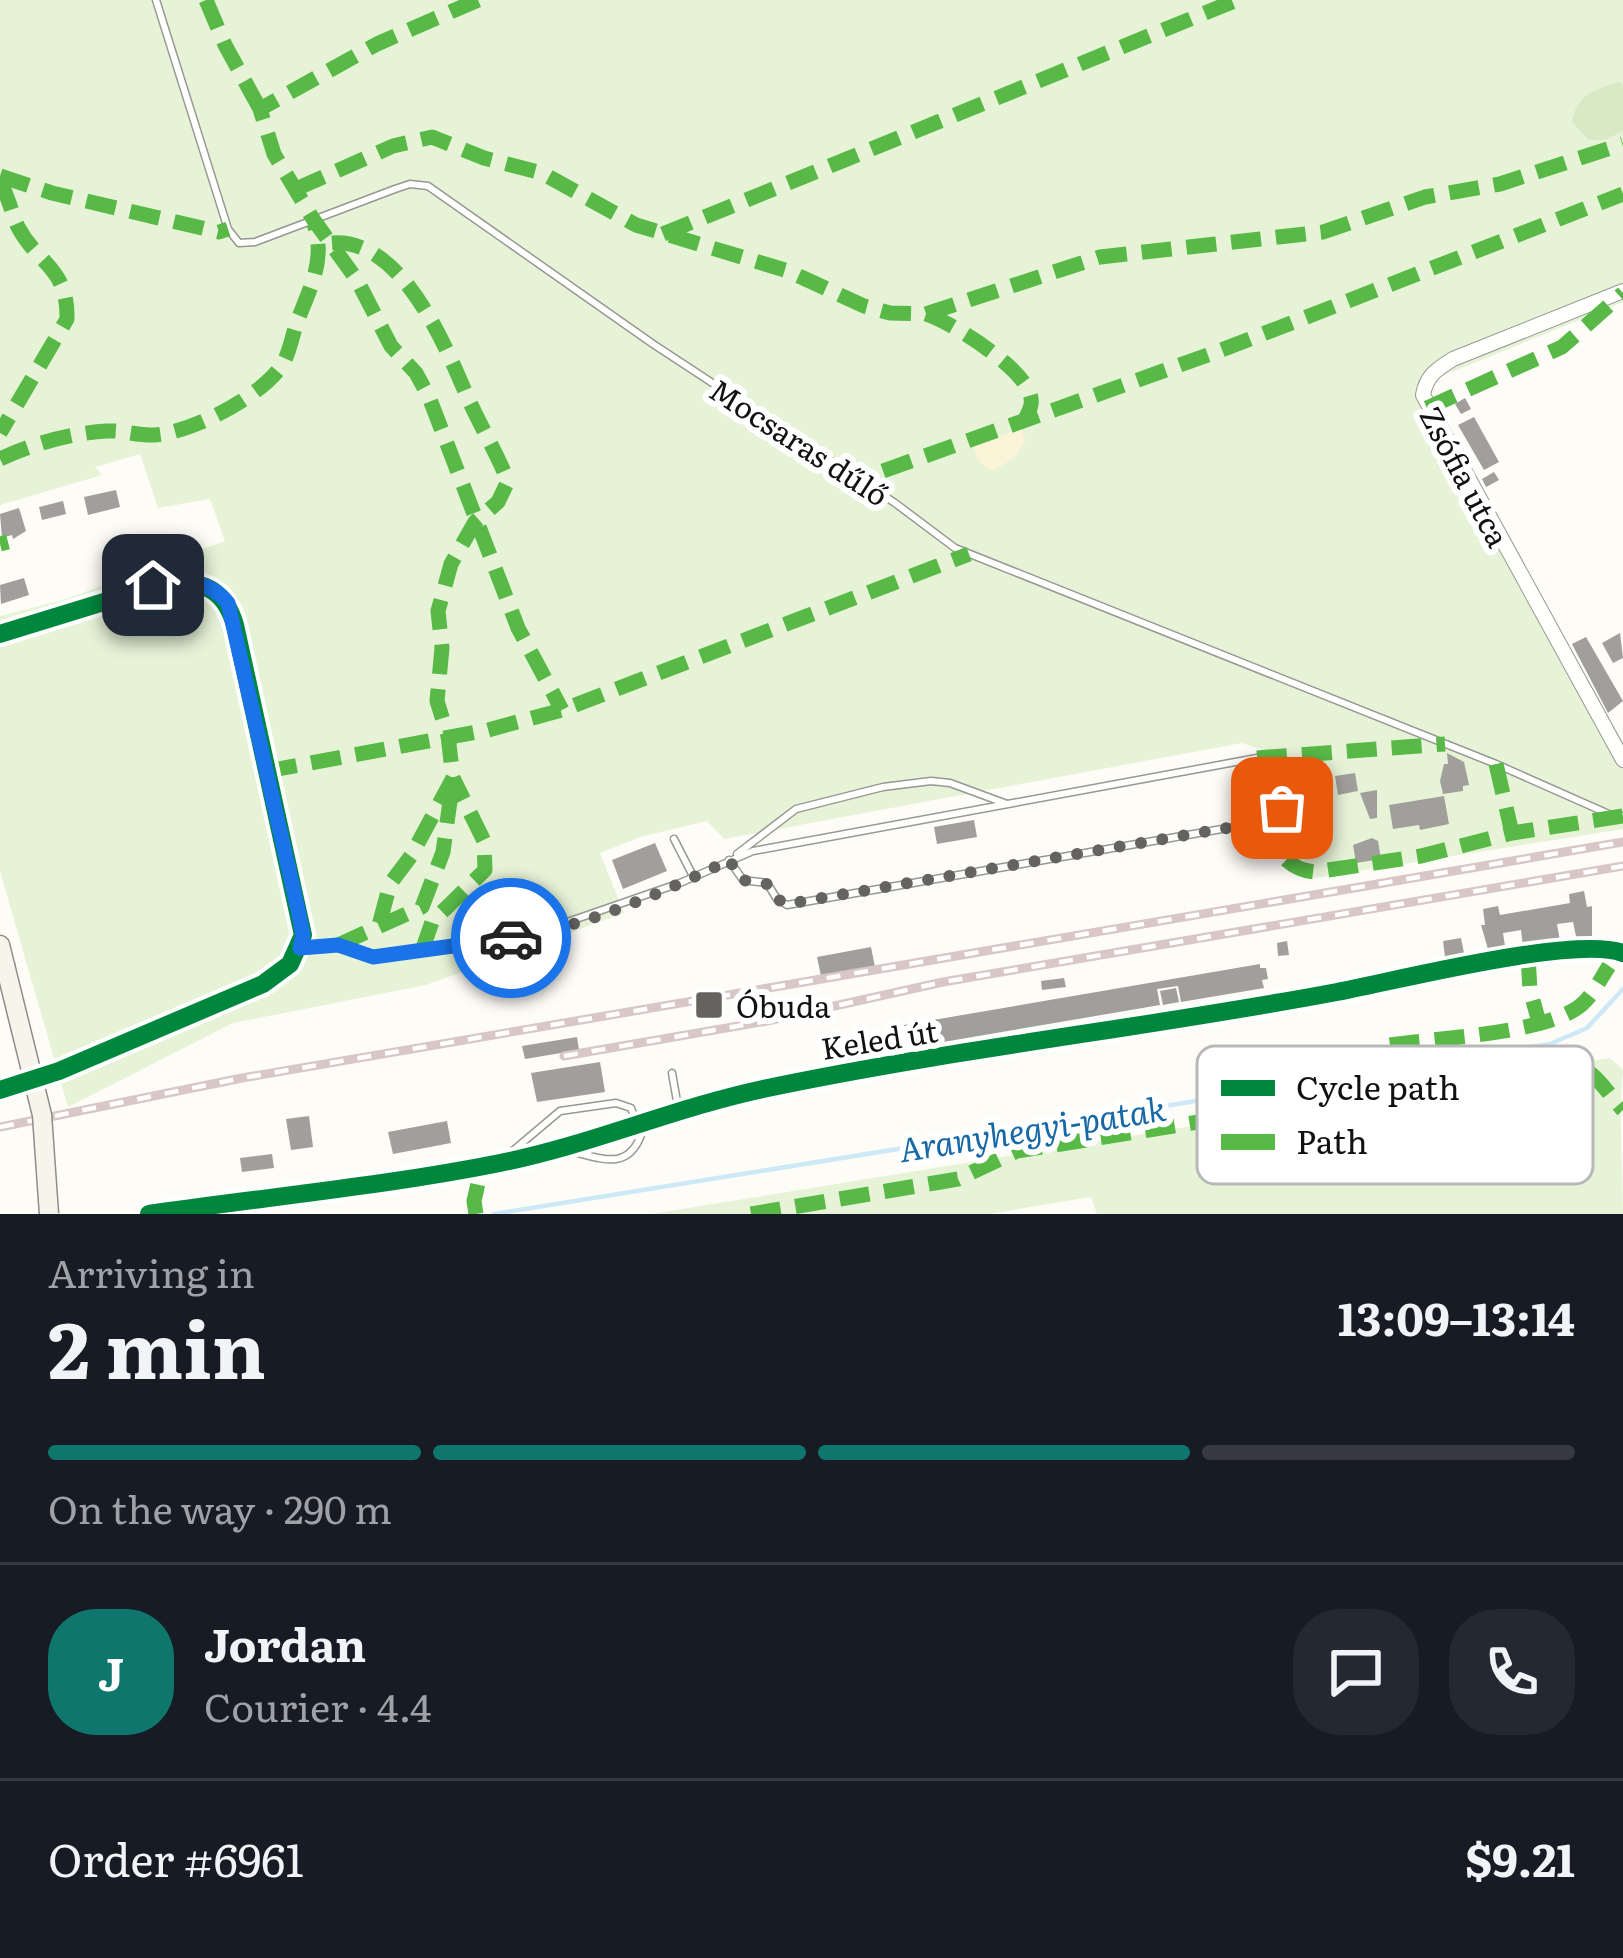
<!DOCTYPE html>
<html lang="en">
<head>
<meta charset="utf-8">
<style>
	body { margin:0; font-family:Literata,serif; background:#242831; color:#f1f3f6; height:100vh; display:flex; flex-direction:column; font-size:45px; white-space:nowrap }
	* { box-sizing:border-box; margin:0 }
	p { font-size:39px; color:#9ea1a6 }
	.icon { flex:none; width:66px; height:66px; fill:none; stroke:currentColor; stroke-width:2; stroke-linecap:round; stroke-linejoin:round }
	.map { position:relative; height:1214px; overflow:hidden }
	.sheet { display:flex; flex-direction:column; background:#171b24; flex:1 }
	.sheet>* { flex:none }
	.pin { position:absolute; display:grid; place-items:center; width:102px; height:102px; color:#fff; margin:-51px; border-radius:24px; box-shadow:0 6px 18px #0006 }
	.courier { position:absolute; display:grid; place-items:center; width:120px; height:120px; margin:-60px; border:9px solid #1a73e8; border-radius:50%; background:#fff; color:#222; box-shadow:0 3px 15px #0007 }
	.head em { font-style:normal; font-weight:700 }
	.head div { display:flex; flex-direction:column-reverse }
	.head { display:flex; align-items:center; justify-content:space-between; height:204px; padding:0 48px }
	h1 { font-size:78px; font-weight:700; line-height:90px }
	.bar { display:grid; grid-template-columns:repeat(4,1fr); gap:18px 12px; align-content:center; height:144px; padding:0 48px }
	.bar i { height:15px; border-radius:9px; background:#363941 }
	.bar .active { background:#0f766e }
	.bar p { grid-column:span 4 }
	.line { display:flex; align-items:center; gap:30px; padding:0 48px; border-top:3px solid #363941 }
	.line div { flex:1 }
	.round { display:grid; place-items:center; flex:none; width:126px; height:126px; border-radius:48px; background:#242831 }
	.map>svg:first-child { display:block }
	.green { fill:#e7f3d7 }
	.forest { fill:#d8eac5 }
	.sand { fill:#fcf4d9 }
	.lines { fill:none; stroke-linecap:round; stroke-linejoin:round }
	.stream { stroke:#cde8f7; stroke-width:4.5 }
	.building { fill:#a19f9c }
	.lane-casing { stroke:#979795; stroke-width:9 }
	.street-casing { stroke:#979795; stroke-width:16 }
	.secondary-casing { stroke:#8e8d8b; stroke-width:21 }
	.lane { stroke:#fffffe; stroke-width:6 }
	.street { stroke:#fffffe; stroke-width:14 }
	.secondary { stroke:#f6f4eb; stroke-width:18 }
	.rail-casing { stroke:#d9c6c7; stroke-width:9 }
	.rail { stroke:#fff; stroke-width:4.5; stroke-dasharray:14; stroke-linecap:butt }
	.secondary-bridge-casing { stroke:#8e8d8b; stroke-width:21; stroke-linecap:butt }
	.secondary-bridge { stroke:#f6f4eb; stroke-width:18 }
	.quiet { stroke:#58b947; stroke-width:15; stroke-dasharray:30 15; stroke-linecap:butt }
	.cycleway-casing { stroke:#fff; stroke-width:26 }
	.cycleway { stroke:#00873e; stroke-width:18 }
	.done { stroke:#646362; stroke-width:12; stroke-dasharray:0 21.6 }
	.route { stroke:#1a73e8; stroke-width:15 }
	.poi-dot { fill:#646362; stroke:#fff; stroke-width:4.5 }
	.labels { text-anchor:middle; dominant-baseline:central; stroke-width:12; stroke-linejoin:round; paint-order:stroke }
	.street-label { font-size:30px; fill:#111; stroke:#fff }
	.poi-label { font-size:30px; fill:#111; stroke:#fff; text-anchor:start }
	.water-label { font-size:33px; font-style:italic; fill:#1768a6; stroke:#fff }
	.key { fill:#fff; stroke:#b8b8b8; stroke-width:3 }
	.key-label { font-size:33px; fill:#111 }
</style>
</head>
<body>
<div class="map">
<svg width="1623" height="1214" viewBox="0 0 1623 1214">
	<rect width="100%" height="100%" fill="#fdfcf7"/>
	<!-- green -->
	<g class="green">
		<path d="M0,0H1623V302L1425,383L1623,760V829L1308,879L1285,757L1242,743L724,839L707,821L640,837L600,853L624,913L426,985L233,1023L68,1107L0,871V616L63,600L225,541L210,499L158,508L140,454L95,467L102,475L0,505Z"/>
		<path d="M1610,1058L1623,1070C1618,1119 1623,1165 1623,1214H1097L1091,1197L990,1214H652Z"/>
	</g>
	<!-- forest -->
	<path class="forest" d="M1620,81L1623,86V131L1605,140H1589L1572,122C1577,94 1595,90 1620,81Z"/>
	<!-- sand -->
	<path class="sand" d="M1021,428L1025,440C1017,457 1008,464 990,470L977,459L974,447Z"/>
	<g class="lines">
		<!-- stream -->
		<path class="stream" d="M494,1214L1550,1044L1587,1028L1623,989"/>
	</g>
	<!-- building -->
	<g class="building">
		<path d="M1465,398L1471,409L1461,414L1455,404Z"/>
		<path d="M1474,417L1499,462L1484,470L1458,425Z"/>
		<path d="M1494,472L1499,480L1486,487L1482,479Z"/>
		<path d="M116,490L120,507L88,515L84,497Z"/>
		<path d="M63,501L66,514L42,520L39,507Z"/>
		<path d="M19,508L26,531L13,539L12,535L2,538L0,514Z"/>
		<path d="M24,578L29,595L1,604L0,585Z"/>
		<path d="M1620,633L1623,658L1613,663L1602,643Z"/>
		<path d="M1586,637L1623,701L1608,713L1572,644Z"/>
		<path d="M1447,753L1464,762L1469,785L1463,786V791L1443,794L1440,781L1444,764H1448Z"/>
		<path d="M1355,773L1358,791L1338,795L1335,776Z"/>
		<path d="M1377,790V818L1370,819L1360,793Z"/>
		<path d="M1444,796L1449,824L1420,830L1419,825L1393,829L1389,805Z"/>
		<path d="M974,820L977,837L937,844L934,827Z"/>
		<path d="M1296,824L1301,843L1286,846L1282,827Z"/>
		<path d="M1372,838L1378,841L1381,859L1356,863L1353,845Z"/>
		<path d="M655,843L667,871L623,889L612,860Z"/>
		<path d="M1584,891L1587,907L1592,906V939L1577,941L1573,922L1557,924L1560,941L1551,945L1523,947L1521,930L1503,933L1506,953L1490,956L1481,925H1485L1483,909L1498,906L1500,915L1570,903L1569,894Z"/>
		<path d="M1461,938L1464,953L1445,957L1443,941Z"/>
		<path d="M1287,941L1289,955L1278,956L1277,943Z"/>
		<path d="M871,947L875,967L821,976L817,957Z"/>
		<path d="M1260,964V968H1266L1268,979L1262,980L1264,988L1181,1002L1178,986L1157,989L1160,1005L908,1048L904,1025Z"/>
		<path d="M1064,978L1066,987L1042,990L1041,981Z"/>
		<path d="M1176,988L1179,1002L1163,1005L1160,991Z"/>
		<path d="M577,1037L579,1050L525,1059L522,1046Z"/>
		<path d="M600,1062L605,1092L537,1102L531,1073Z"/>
		<path d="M309,1116L313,1147L291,1150L286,1119Z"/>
		<path d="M447,1121L451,1143L393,1154L388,1132Z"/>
		<path d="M272,1154L274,1168L242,1172L240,1158Z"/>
	</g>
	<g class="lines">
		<!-- lane casing -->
		<g class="lane-casing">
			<g id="lane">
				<path d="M156,0L228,229L239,243L255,242L395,189L410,184L428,186L653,344L895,503L955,548L1496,764L1611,815L1623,816"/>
				<path d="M674,839L694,878"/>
				<path d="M737,854L796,809L883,787L931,781L950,783L1007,804"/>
				<path d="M301,948L338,945L373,957L530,935L680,883L753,851L1257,758L1273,779L1282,808L1262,822L787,905L777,899L767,883L743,880L729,860"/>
				<path d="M672,1073L678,1107"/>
				<path d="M509,1154L560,1111L616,1103L631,1108L641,1135C628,1170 603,1159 574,1152"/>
			</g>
		</g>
		<!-- street casing -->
		<g class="street-casing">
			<path id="street" d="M1623,291L1453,359C1437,369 1426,376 1423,395L1623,760"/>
		</g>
		<!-- secondary casing -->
		<g class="secondary-casing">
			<g id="secondary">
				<path d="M0,634L172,581C206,582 225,591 235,625L303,935L290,964L263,984L59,1071L0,1090"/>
				<path d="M0,945L5,965"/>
				<path d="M149,1214C266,1197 385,1186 500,1163C590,1145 674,1108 763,1089C953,1049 1146,1028 1337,992C1395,981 1576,935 1623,953"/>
			</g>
		</g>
		<!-- lane -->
		<use href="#lane" class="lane"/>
		<!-- street -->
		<use href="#street" class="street"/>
		<!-- secondary -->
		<use href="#secondary" class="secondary"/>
		<!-- rail casing -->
		<g class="rail-casing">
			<g id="rail">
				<path d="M564,1056L767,1021L943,982L1623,866"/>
				<path d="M0,1127L242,1078L1623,842"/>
			</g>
		</g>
		<!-- rail -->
		<use href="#rail" class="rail"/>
		<!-- secondary-bridge casing -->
		<g class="secondary-bridge-casing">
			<path id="secondary-bridge" d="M5,965L42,1115L49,1214"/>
		</g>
		<!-- secondary-bridge -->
		<use href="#secondary-bridge" class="secondary-bridge"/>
		<!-- quiet -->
		<g class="quiet">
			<path d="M206,0L225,45L260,109"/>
			<path d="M478,0L377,44L260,109L274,154L313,219L357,280L391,346L416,373L429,397L518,628L562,710"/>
			<path d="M0,176L52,193L219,232L228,229"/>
			<path d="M0,182C9,197 11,212 18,227C38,265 68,267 67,319L0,433"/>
			<path d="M296,189L393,146L432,137L484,158L542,173L636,225L788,271L864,306L890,313L926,314L1100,257L1323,232L1425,197L1500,184L1623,144"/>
			<path d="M663,234L1237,0"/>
			<path d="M332,243C402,238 445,345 467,396C480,425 496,452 508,481L498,502L475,522L451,564L438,611L442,648L437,701L448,736L453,778L411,856L390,884L378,929"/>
			<path d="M926,314C953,323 1022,367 1030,394C1034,405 1028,412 1024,422"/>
			<path d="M1427,408L1562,347L1623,293"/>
			<path d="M0,459C31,444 72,433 107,431C123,430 138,436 154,435C191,433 261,397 282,365C290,352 292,336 297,322C310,288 326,260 314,224"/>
			<path d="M883,471L1219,351L1623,194"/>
			<path d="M0,544L8,542"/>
			<path d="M1257,758L1445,744"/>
			<path d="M1496,764L1512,833"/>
			<path d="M267,771L488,730L562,710L969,554"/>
			<path d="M1262,822C1276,847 1284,869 1315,872L1421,856L1512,833L1623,816"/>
			<path d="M338,945L422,907L443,852L451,794"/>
			<path d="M422,951L432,922L485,870L484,841L453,778"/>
			<path d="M1528,956L1530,990L1539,1022"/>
			<path d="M1390,1045C1438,1038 1534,1034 1574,1010C1591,1000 1599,981 1609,966"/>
			<path d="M476,1214L474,1201L482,1166"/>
			<path d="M751,1214L958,1179L1017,1151L1562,1064C1594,1064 1603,1089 1623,1110"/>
		</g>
		<!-- cycleway casing -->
		<g class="cycleway-casing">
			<g id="cycleway">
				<path d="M0,634L172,581C206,582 225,591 235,625L303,935L290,964L263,984L59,1071L0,1090"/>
				<path d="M149,1214C266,1197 385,1186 500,1163C590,1145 674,1108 763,1089C953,1049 1146,1028 1337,992C1395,981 1576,935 1623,953"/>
			</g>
		</g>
		<!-- cycleway -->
		<use href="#cycleway" class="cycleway"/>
	</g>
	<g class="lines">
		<!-- done -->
		<path class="done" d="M511,938C579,929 668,891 729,860L743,880L767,884L777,899L787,904L1262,822L1282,808"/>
		<!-- route -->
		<path class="route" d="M153,585C181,579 208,579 228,603L298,910L303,935L300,948L338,945L373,957L511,938"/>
	</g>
	<!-- markers -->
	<rect class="poi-dot" x="694" y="990" width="30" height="30" rx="6"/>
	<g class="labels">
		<!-- street labels -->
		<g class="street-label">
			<text transform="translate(800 441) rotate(33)">Mocsaras dűlő</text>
			<text transform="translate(1466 476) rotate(62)">Zsófia utca</text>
			<text transform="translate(879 1038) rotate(-9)">Keled út</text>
		</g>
		<!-- poi labels -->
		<g class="poi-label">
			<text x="736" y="1005">Óbuda</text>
		</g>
		<!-- water labels -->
		<g class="water-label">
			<text transform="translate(1032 1127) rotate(-9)">Aranyhegyi-patak</text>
		</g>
	</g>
	<!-- legend -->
	<rect x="1197" y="1046" width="396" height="138" rx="18" class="key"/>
	<rect x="1221" y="1080" width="54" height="16" fill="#00873e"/>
	<rect x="1221" y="1134" width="54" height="16" fill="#58b947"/>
	<g class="key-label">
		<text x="1296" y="1100">Cycle path</text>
		<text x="1296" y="1154">Path</text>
	</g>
</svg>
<div class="pin" style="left:1282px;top:808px;background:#ea580c"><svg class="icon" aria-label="bag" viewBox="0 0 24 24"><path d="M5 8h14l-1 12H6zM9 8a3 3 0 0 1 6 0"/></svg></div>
<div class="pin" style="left:153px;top:585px;background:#1f2937"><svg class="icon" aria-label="home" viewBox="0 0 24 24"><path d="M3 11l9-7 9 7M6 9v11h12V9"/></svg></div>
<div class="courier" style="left:511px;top:938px"><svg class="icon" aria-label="car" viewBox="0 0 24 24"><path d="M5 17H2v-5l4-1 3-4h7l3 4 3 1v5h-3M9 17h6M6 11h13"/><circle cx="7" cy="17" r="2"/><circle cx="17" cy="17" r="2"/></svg></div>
</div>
<section class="sheet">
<div class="head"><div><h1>2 min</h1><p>Arriving in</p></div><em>13:09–13:14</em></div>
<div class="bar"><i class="active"></i><i class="active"></i><i class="active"></i><i></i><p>On the way · 290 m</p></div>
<div class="line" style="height:216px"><b class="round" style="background:#0f766e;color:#fff">J</b><div><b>Jordan</b><p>Courier · 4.4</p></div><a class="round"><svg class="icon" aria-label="chat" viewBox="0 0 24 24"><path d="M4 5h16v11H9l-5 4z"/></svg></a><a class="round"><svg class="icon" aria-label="phone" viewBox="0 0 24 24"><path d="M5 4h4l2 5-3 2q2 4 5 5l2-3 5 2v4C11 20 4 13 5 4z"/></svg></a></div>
<div class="line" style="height:156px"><div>Order #6961</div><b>$9.21</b></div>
</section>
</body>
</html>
